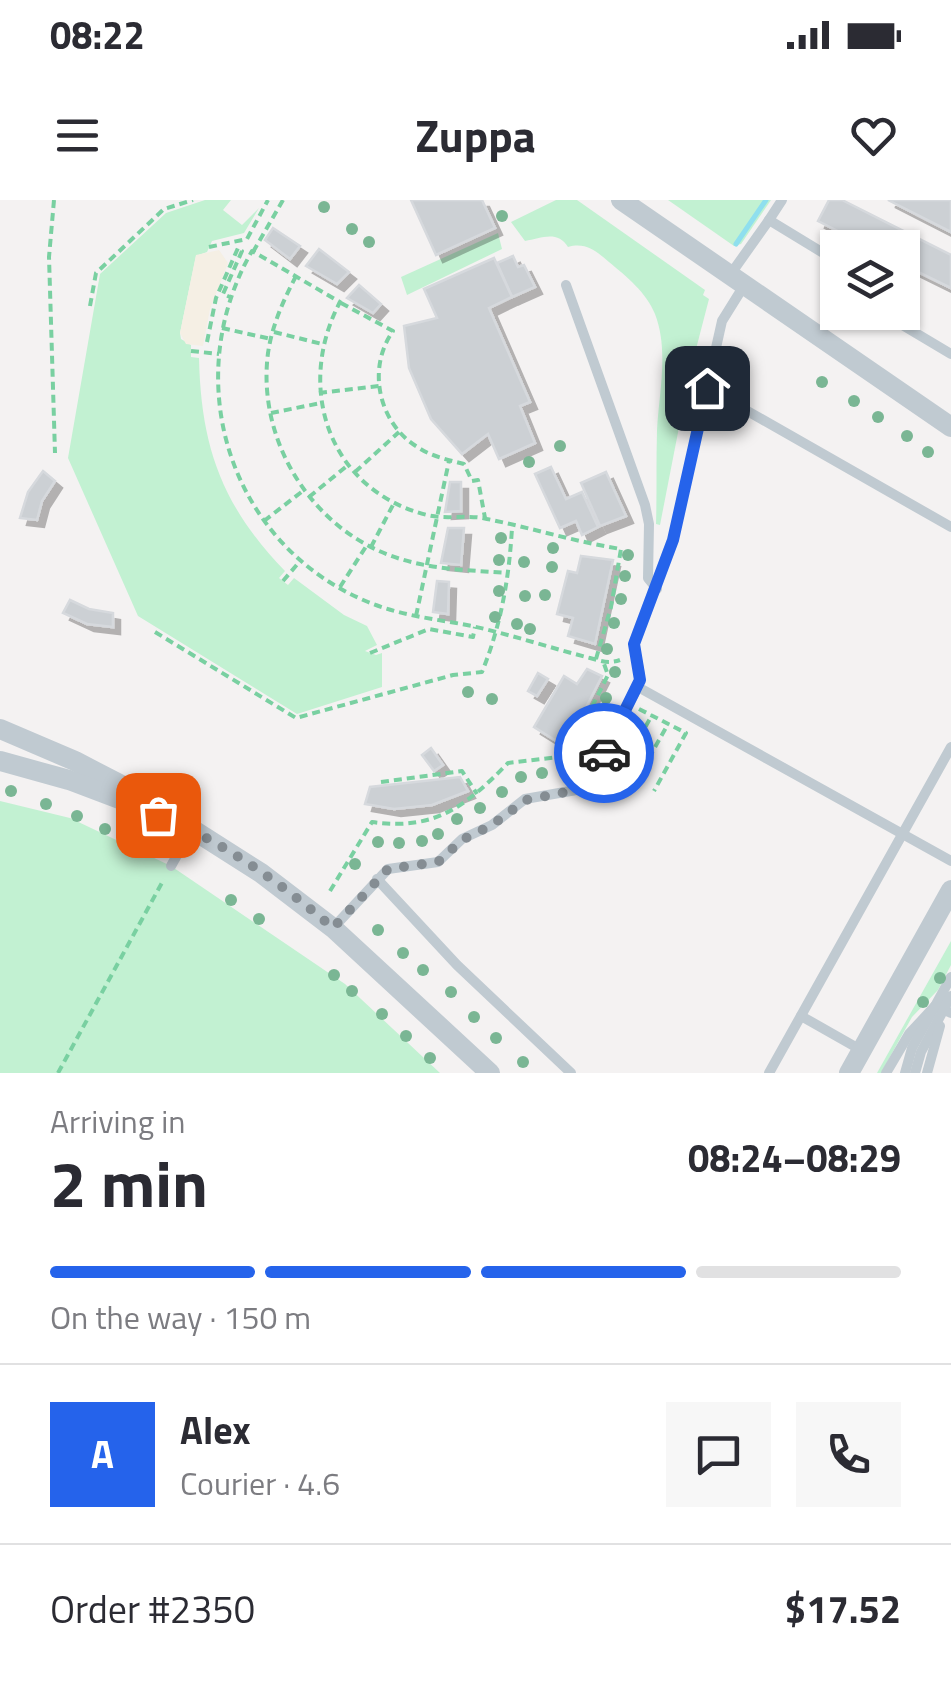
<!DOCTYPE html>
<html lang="en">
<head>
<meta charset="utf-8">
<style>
	body { margin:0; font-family:"Titillium Web",sans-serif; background:#f7f7f7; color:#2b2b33; height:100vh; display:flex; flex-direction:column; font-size:38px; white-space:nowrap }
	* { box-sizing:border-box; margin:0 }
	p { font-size:32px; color:#7c7c81 }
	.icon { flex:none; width:55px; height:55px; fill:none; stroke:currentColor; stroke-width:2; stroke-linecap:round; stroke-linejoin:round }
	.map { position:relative; height:873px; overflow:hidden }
	.side { display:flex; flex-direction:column; background:#fff; flex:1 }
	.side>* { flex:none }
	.fabs { position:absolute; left:820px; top:30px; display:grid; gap:20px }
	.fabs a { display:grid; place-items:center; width:100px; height:100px; border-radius:0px; background:#fff; box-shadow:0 2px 8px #0004; font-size:50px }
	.pin { position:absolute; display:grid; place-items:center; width:85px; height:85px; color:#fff; margin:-42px; border-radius:20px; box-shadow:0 5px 15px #0006 }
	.courier { position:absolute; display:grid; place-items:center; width:100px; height:100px; margin:-50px; border:8px solid #2563eb; border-radius:50%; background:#fff; color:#222; box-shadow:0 2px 12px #0007 }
	.summary em { font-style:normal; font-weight:700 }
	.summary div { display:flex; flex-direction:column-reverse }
	.summary { display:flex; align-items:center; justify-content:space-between; height:170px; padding:0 50px }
	h1 { font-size:65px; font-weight:700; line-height:75px }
	.bar { display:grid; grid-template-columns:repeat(4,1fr); gap:15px 10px; align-content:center; height:120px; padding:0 50px }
	.bar i { height:12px; border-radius:8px; background:#e1e1e2 }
	.bar .on { background:#2563eb }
	.bar p { grid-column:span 4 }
	.line { display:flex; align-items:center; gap:25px; padding:0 50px; border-top:2px solid #e1e1e2 }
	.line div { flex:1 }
	.round { display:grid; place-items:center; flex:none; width:105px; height:105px; border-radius:0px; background:#f7f7f7 }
	.status { display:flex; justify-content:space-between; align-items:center; height:70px; padding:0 50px; background:#fff; direction:ltr }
	.status svg { height:28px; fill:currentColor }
	header { display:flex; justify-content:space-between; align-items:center; height:130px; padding:0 50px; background:#fff; font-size:45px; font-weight:700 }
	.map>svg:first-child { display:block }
	.green { fill:#c2f1d2 }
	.sand { fill:#f5efe4 }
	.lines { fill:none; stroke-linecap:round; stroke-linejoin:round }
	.stream { stroke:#8fdfee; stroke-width:5 }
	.building { fill:#ccd0d4; stroke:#d6d9dd; stroke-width:2.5; filter:url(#shadow) }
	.path { stroke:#79d0a1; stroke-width:4; stroke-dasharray:8 5; stroke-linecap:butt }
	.service { stroke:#c0cad1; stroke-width:10 }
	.minor { stroke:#c0cad1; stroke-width:20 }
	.tree { fill:#7ab694 }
	.done { stroke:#858d93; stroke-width:10; stroke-dasharray:0 18 }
	.route { stroke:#2563eb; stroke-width:12 }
</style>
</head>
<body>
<div class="status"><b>08:22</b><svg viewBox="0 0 49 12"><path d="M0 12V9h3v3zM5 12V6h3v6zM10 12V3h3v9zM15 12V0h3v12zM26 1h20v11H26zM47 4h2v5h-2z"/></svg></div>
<header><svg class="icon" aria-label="menu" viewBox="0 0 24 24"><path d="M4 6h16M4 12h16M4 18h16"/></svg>Zuppa<svg class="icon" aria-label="heart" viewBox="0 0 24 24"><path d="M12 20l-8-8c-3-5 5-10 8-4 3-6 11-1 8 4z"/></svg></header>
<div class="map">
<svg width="951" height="873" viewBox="0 0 951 873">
	<defs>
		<filter id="shadow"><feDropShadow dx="7" dy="7" stdDeviation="0" flood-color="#0004"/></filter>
	</defs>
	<rect width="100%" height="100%" fill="#f4f2f2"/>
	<!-- green -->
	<g class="green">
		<path d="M205,0H231L223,10L242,25L259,8L244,33L212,41L207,52L196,56L180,133L181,139L191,145V157L199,158C201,247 222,306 285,371L279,378L288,385L294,378L344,415L367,426L377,445L365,451L376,455L382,453V487L297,514L138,416L68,258L100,74L166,13Z"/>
		<path d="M556,0H577L705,90L703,95L709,99L689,176L660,325L656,324C657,293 656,261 657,230C659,193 669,150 655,114C646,92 627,77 609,62C596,51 586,42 568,47C558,30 541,38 525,41L511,22Z"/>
		<path d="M668,0H771L741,44L734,46Z"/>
		<path d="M498,33L502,49L407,95L401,77Z"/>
		<path d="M0,601L70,618L171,666L345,784L440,873H0Z"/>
		<path d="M951,741V765L938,790L912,817L881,873H877Z"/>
	</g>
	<!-- sand -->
	<path class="sand" d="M219,50L228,63L210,109L203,146L186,144L180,133L196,55Z"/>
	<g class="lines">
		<!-- stream -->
		<path class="stream" d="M736,44L766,0"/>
	</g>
	<!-- building -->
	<g class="building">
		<path d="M411,0H482L495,28L436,55Z"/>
		<path d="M829,0H842L951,55V88L902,64V48H871L818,21Z"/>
		<path d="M888,0H951V32Z"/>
		<path d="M273,28L300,46L290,59L265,40Z"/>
		<path d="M319,49L349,72L337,84L306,66Z"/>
		<path d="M513,56L518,67L524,65L535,87L512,97L497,63Z"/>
		<path d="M494,58L512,97L489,108L530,202L520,206L535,243L499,259L488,234L462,254L431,219L409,168L404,126L437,118L424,89Z"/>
		<path d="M359,85L381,104L373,113L347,98Z"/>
		<path d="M551,267L566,299L582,292L598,327L582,335L576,321L560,328L535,274Z"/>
		<path d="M43,271L55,281L42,301L37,320L20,318L28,292Z"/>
		<path d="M606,272L626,316L600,326L581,283Z"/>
		<path d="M450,282H461V311L445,312Z"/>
		<path d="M448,328H464L461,365L441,363Z"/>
		<path d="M581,356L613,360L595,444L568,436L573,418L557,414L568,371L577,373Z"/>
		<path d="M437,381L449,382L448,414L433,412Z"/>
		<path d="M70,400L89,409L113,413V427L87,424L63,413Z"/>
		<path d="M587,469L602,476L566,547L534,527L564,476L577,484Z"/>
		<path d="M538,473L548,479L537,496L528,491Z"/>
		<path d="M431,548L443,565L434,571L422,555Z"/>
		<path d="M460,577L468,591L432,605L394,609L365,604L370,587Z"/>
	</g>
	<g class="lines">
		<!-- path -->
		<g class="path">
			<path d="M54,0L49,57L55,253"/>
			<path d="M209,47L247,39L268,0"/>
			<path d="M253,52L283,0"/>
			<path d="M296,76C282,103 269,132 267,163C261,245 312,326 389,355C428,370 468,370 509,373"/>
			<path d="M341,103L393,131C366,169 379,225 419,248C433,257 449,260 464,264L472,281L478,280L485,318"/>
			<path d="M90,106L96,73L164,9L193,0"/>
			<path d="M222,128L271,139"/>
			<path d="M274,132L322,144"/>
			<path d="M207,142L216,98L238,48L242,51L223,94L230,97"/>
			<path d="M191,151L219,154"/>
			<path d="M319,193L379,186"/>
			<path d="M271,213L321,203"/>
			<path d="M355,272L399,232"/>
			<path d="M309,297L348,265"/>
			<path d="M264,321L304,290"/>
			<path d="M371,347L394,303"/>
			<path d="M283,381L301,360"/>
			<path d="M340,387L367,345"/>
			<path d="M416,416L449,261"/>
			<path d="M155,432L296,518L453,475L482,472C501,425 509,379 512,328"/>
			<path d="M370,453L429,429L473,437L475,427"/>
			<path d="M596,459L611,407L621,349C576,342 532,328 487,319C468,314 447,320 427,315C328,290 295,187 340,102L252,51C178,180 229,345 368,402C401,416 437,419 472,426C512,435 551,448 590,458C601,461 609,464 620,460"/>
			<path d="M639,509L686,533L654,591"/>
			<path d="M620,572L652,515"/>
			<path d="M636,581L668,524"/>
			<path d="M381,582L462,571L477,594"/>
			<path d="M330,691L372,622C435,631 466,606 508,563L567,556L608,475L603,461"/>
			<path d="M58,873L164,679"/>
		</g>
		<!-- service -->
		<g class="service">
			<path d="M782,0L769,20L838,62"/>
			<path d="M730,75L769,20"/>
			<path d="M566,85L645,305L649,324L648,378L657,389"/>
			<path d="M892,112L899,123L951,154"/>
			<path d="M707,188L951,327"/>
			<path d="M638,487L640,475L634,444L673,340L722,121L745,84"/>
			<path d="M171,666L191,630"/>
			<path d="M377,679L457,765L571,873"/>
			<path d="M333,728L388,669L438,662L462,639L492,625L525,599L582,589L638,487L951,661"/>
			<path d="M801,816L861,850"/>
			<path d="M769,873L951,547"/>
			<path d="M886,873L909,834L935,806L951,813"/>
			<path d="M905,873L912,848L951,777"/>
			<path d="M915,873L921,852L951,796"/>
			<path d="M927,873L940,826"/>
		</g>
		<!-- minor -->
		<g class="minor">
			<path d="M621,0L951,227"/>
			<path d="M0,529L75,561L129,589L261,673L333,728L490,873"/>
			<path d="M0,561L69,580L135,605"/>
			<path d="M849,873L951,690"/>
		</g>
	</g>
	<!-- trees -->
	<g class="tree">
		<circle cx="324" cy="7" r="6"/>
		<circle cx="502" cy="16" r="6"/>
		<circle cx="352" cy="29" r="6"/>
		<circle cx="369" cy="42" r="6"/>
		<circle cx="847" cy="121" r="6"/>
		<circle cx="822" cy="182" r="6"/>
		<circle cx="854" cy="201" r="6"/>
		<circle cx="878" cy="217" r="6"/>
		<circle cx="907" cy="236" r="6"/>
		<circle cx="560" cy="246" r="6"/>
		<circle cx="928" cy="252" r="6"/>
		<circle cx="529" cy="262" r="6"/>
		<circle cx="501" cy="338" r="6"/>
		<circle cx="553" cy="348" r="6"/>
		<circle cx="628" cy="355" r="6"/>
		<circle cx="499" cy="360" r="6"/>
		<circle cx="524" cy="362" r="6"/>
		<circle cx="552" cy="367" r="6"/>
		<circle cx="625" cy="376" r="6"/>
		<circle cx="499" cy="391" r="6"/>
		<circle cx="545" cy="395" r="6"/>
		<circle cx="525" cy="396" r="6"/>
		<circle cx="621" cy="399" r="6"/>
		<circle cx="495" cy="417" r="6"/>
		<circle cx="614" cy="423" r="6"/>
		<circle cx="517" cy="424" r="6"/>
		<circle cx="530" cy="429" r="6"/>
		<circle cx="607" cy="449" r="6"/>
		<circle cx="615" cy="472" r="6"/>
		<circle cx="468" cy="492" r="6"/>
		<circle cx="606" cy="498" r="6"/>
		<circle cx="492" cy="499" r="6"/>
		<circle cx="598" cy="516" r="6"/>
		<circle cx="589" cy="533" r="6"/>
		<circle cx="579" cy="551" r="6"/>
		<circle cx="566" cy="570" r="6"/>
		<circle cx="542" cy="573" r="6"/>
		<circle cx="521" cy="577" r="6"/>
		<circle cx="11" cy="591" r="6"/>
		<circle cx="502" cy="592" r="6"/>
		<circle cx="46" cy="604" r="6"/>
		<circle cx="480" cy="608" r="6"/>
		<circle cx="77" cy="616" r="6"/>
		<circle cx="457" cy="619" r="6"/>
		<circle cx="105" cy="629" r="6"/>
		<circle cx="438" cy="634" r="6"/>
		<circle cx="422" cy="641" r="6"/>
		<circle cx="378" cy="642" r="6"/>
		<circle cx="399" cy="643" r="6"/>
		<circle cx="355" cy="664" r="6"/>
		<circle cx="231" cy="700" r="6"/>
		<circle cx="259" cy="719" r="6"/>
		<circle cx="378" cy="730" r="6"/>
		<circle cx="403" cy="753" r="6"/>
		<circle cx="423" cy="770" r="6"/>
		<circle cx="334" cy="775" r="6"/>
		<circle cx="940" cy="778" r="6"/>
		<circle cx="352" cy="791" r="6"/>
		<circle cx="451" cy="792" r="6"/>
		<circle cx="923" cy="802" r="6"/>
		<circle cx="382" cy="814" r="6"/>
		<circle cx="474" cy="817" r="6"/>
		<circle cx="406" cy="836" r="6"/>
		<circle cx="496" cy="838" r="6"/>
		<circle cx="430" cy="858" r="6"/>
		<circle cx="523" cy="862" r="6"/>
	</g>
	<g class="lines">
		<!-- done -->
		<path class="done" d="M158,615C222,641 281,683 333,728L388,669L438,662L462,640L492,625L526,600L582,589L604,553"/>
		<!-- route -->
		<path class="route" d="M604,553L640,480L634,444L673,340L707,188"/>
	</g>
</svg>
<div class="fabs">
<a><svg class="icon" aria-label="layers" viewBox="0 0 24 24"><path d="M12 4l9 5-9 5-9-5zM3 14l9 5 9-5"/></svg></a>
</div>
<div class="pin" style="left:158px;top:615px;background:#ea580c"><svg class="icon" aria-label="bag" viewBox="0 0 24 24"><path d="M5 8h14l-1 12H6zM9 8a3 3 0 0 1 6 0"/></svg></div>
<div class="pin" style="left:707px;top:188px;background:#1f2937"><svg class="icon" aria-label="home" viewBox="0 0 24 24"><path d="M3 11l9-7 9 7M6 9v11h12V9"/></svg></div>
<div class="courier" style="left:604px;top:553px"><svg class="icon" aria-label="car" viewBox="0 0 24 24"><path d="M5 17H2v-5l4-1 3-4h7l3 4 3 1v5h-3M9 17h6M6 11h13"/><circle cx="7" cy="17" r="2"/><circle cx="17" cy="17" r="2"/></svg></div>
</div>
<section class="side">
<div class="summary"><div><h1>2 min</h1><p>Arriving in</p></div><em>08:24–08:29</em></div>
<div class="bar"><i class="on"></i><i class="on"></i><i class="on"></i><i></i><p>On the way · 150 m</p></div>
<div class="line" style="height:180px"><b class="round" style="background:#2563eb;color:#fff">A</b><div><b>Alex</b><p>Courier · 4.6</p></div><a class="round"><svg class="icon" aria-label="chat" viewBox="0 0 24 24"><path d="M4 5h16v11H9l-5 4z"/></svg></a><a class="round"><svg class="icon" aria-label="phone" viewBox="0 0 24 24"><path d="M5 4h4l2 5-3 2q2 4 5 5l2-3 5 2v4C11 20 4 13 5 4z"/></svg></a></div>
<div class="line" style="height:130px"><div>Order #2350</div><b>$17.52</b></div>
</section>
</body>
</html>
